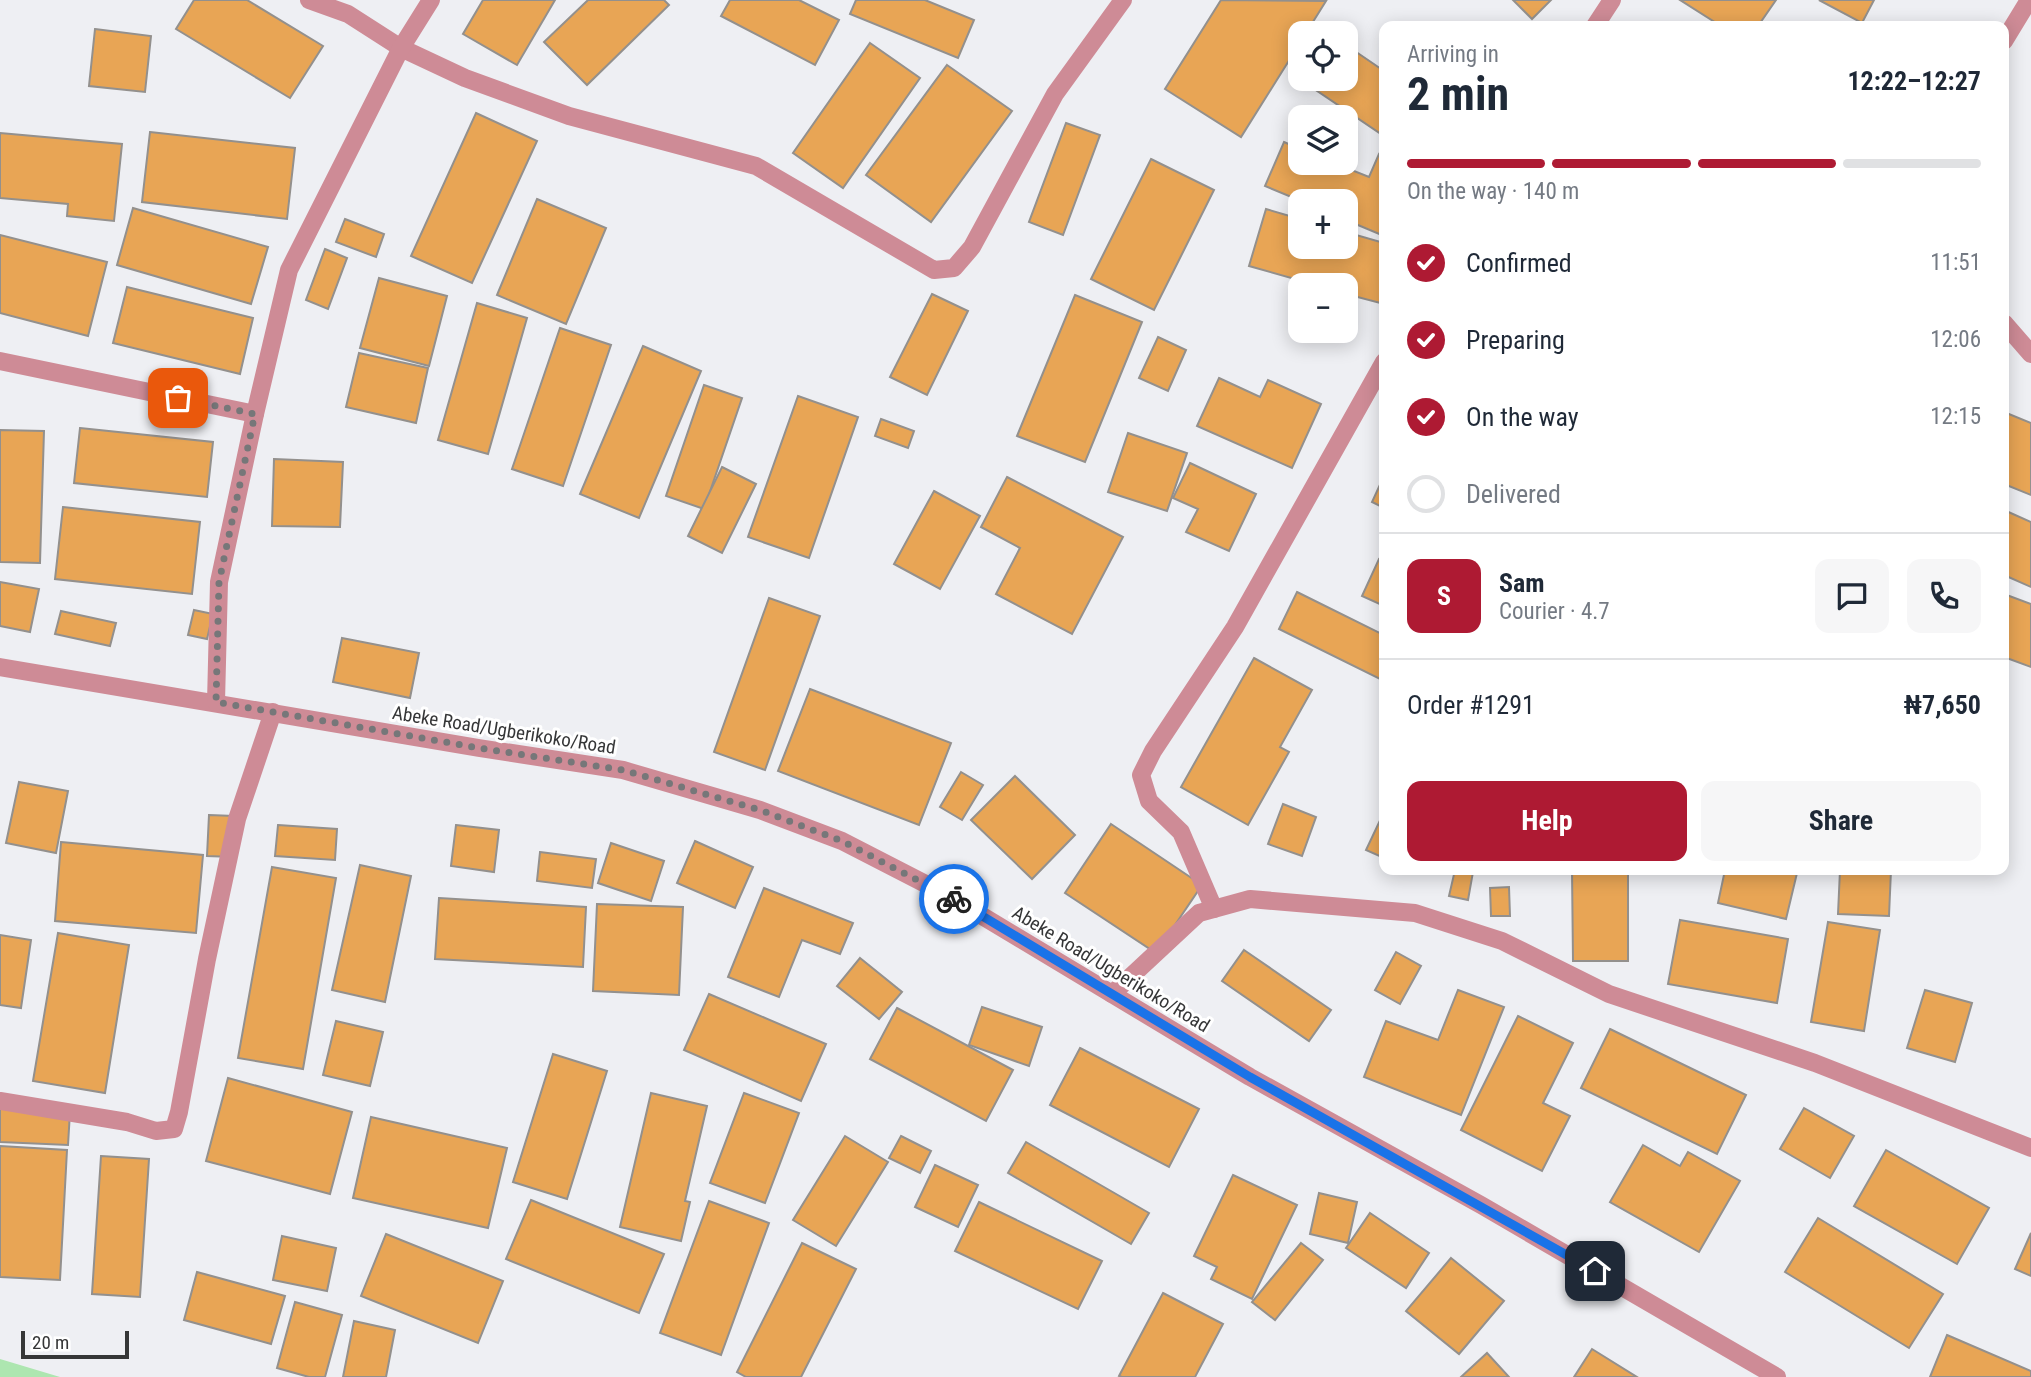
<!DOCTYPE html>
<html lang="en">
<head>
<meta charset="utf-8">
<style>
	body { margin:0; font-family:"Roboto Condensed",sans-serif; background:#f6f6f7; color:#1f2937; height:100vh; display:flex; flex-direction:column; font-size:26px; white-space:nowrap }
	* { box-sizing:border-box; margin:0 }
	p { font-size:23px; color:#747a83 }
	.icon { flex:none; width:38px; height:38px; fill:none; stroke:currentColor; stroke-width:2; stroke-linecap:round; stroke-linejoin:round }
	.map { position:relative; flex:1; overflow:hidden }
	.side { position:absolute; left:1379px; top:21px; width:630px; height:854px; display:flex; flex-direction:column; background:#fff; border-radius:14px; box-shadow:0 4px 18px #0003 }
	.side>* { flex:none }
	.controls { position:absolute; left:1288px; top:21px; display:grid; gap:14px }
	.controls a { display:grid; place-items:center; width:70px; height:70px; border-radius:14px; background:#fff; box-shadow:0 4px 18px #0003; font-size:35px }
	.scale { position:absolute; left:21px; bottom:18px; width:108px; box-sizing:border-box; padding-left:7px; border:4px solid #353637; border-top:0; font-size:19px; line-height:24px; white-space:nowrap; color:#353637; -webkit-text-stroke:5px #fff; paint-order:stroke }
	.pin { position:absolute; display:grid; place-items:center; width:60px; height:60px; color:#fff; margin:-30px; border-radius:14px; box-shadow:0 4px 10px #0006 }
	.courier { position:absolute; display:grid; place-items:center; width:70px; height:70px; margin:-35px; border:5px solid #1a73e8; border-radius:50%; background:#fff; color:#222; box-shadow:0 2px 9px #0007 }
	.overview em { font-style:normal; font-weight:700 }
	.overview div { display:flex; flex-direction:column-reverse }
	.overview { display:flex; align-items:center; justify-content:space-between; height:119px; padding:0 28px }
	h1 { font-size:46px; font-weight:700; line-height:52px }
	.bar { display:grid; grid-template-columns:repeat(4,1fr); gap:10px 7px; align-content:center; height:84px; padding:0 28px }
	.bar i { height:9px; border-radius:5px; background:#e0e1e3 }
	.bar .on { background:#ae1a33 }
	.bar p { grid-column:span 4 }
	.line { display:flex; align-items:center; gap:18px; padding:0 28px; border-top:2px solid #e0e1e3 }
	.line div { flex:1 }
	.round { display:grid; place-items:center; flex:none; width:74px; height:74px; border-radius:14px; background:#f6f6f7 }
	ol { padding:0 28px; list-style:none }
	li { display:flex; align-items:center; gap:21px; height:77px }
	li p { margin-inline-start:auto }
	li .icon { padding:7px; border-radius:50%; background:#ae1a33; color:#fff; stroke-width:4 }
	li:last-child { color:#747a83 }
	li i { width:38px; height:38px; border:4px solid #e0e1e3; border-radius:50% }
	.action { display:flex; gap:14px; margin-top:auto; padding:14px 28px }
	.action a { flex:1; height:80px; border-radius:14px; background:#ae1a33; color:#fff; font-size:28px; font-weight:700; line-height:80px; text-align:center }
	.action a+a { background:#f6f6f7; color:#1f2937 }
	.map>svg:first-child { display:block }
	.green { fill:#ade6b0 }
	.building { fill:#e8a555; stroke:#93908d; stroke-width:2 }
	.lines { fill:none; stroke-linecap:round; stroke-linejoin:round }
	.minor { stroke:#ce8b96; stroke-width:18 }
	.done { stroke:#767779; stroke-width:7; stroke-dasharray:0 12.6 }
	.route { stroke:#1a73e8; stroke-width:9 }
	.labels { text-anchor:middle; dominant-baseline:central; stroke-width:6; stroke-linejoin:round; paint-order:stroke }
	.street-label { font-size:19px; fill:#353637; stroke:#fff }
</style>
</head>
<body>
<div class="map">
<svg width="2031" height="1377" viewBox="0 0 2031 1377">
	<rect width="100%" height="100%" fill="#eeeff3"/>
	<!-- green -->
	<path class="green" d="M0,1359L60,1377H0Z"/>
	<!-- building -->
	<g class="building">
		<path d="M194,0H247L323,46L290,98L176,29Z"/>
		<path d="M483,0H555L517,65L463,34Z"/>
		<path d="M588,0H664L669,5L587,85L544,42Z"/>
		<path d="M730,0H799L839,20L815,65L721,16Z"/>
		<path d="M856,0H925L974,20L958,58L850,14Z"/>
		<path d="M1221,0L1326,1L1306,33H1300V43L1241,137L1165,89Z"/>
		<path d="M1513,0H1551L1532,19Z"/>
		<path d="M1680,0H1776L1758,26H1721Z"/>
		<path d="M1819,0H1874L1862,23Z"/>
		<path d="M95,29L151,36L145,92L89,86Z"/>
		<path d="M870,43L920,78L843,188L793,153Z"/>
		<path d="M1346,45L1384,71V136L1304,82L1307,79H1346Z"/>
		<path d="M947,65L1012,111L931,222L866,175Z"/>
		<path d="M476,113L537,141L472,283L411,256Z"/>
		<path d="M1066,123L1100,135L1063,235L1029,222Z"/>
		<path d="M150,132L295,148L287,219L142,202Z"/>
		<path d="M0,133L122,144L114,221L67,216L68,204L0,198Z"/>
		<path d="M1284,142L1300,149V163H1334L1369,177L1379,154L1384,157V236L1346,220V201H1301L1265,186Z"/>
		<path d="M1151,159L1214,190L1154,310L1091,279Z"/>
		<path d="M537,199L606,228L566,324L497,295Z"/>
		<path d="M133,208L268,247L251,304L117,265Z"/>
		<path d="M1266,209L1300,219V247H1346V232L1384,243V304L1346,294V285H1316L1249,266Z"/>
		<path d="M345,219L384,234L376,257L336,242Z"/>
		<path d="M0,235L107,262L88,336L0,313Z"/>
		<path d="M325,249L347,258L328,309L306,300Z"/>
		<path d="M379,278L447,296L429,366L360,348Z"/>
		<path d="M127,287L253,318L240,374L113,343Z"/>
		<path d="M932,294L968,311L927,395L890,377Z"/>
		<path d="M1075,295L1142,322L1085,462L1017,436Z"/>
		<path d="M477,303L527,318L488,454L438,440Z"/>
		<path d="M560,328L611,345L563,486L512,469Z"/>
		<path d="M1158,337L1186,350L1168,391L1139,378Z"/>
		<path d="M643,346L701,371L639,518L580,494Z"/>
		<path d="M359,353L428,368L416,423L346,407Z"/>
		<path d="M1219,378L1260,397L1268,380L1321,404L1292,468L1197,426Z"/>
		<path d="M704,385L742,398L704,509L666,496Z"/>
		<path d="M798,396L858,417L809,558L748,537Z"/>
		<path d="M2004,412L2031,423V495L2004,484Z"/>
		<path d="M881,419L914,431L908,448L875,436Z"/>
		<path d="M80,428L213,442L207,497L74,483Z"/>
		<path d="M0,430L44,431L40,563L0,562Z"/>
		<path d="M1128,433L1187,453L1167,511L1108,492Z"/>
		<path d="M274,459L343,462L340,527L272,526Z"/>
		<path d="M1190,463L1256,494L1229,551L1186,532L1198,509L1173,498Z"/>
		<path d="M722,467L756,484L722,553L688,536Z"/>
		<path d="M1384,476V508L1372,502Z"/>
		<path d="M1007,477L1123,537L1072,634L996,594L1020,548L981,527Z"/>
		<path d="M934,491L980,516L940,589L894,564Z"/>
		<path d="M63,507L200,522L192,594L55,579Z"/>
		<path d="M2004,510L2031,522V587L2004,575Z"/>
		<path d="M1379,559L1384,561V606L1362,596Z"/>
		<path d="M0,582L39,589L30,632L0,626Z"/>
		<path d="M1297,592L1384,635V681L1279,629Z"/>
		<path d="M2004,594L2031,604V667L2004,657Z"/>
		<path d="M769,598L820,616L765,770L714,752Z"/>
		<path d="M194,610L213,614L207,639L188,635Z"/>
		<path d="M61,611L116,623L110,646L55,634Z"/>
		<path d="M342,638L419,653L410,698L333,682Z"/>
		<path d="M1254,658L1312,690L1280,747L1289,752L1248,825L1181,787Z"/>
		<path d="M810,689L951,743L919,825L778,771Z"/>
		<path d="M961,772L983,785L962,820L940,807Z"/>
		<path d="M1015,776L1075,835L1032,879L971,820Z"/>
		<path d="M19,782L68,791L56,853L6,843Z"/>
		<path d="M1283,804L1316,817L1302,856L1268,844Z"/>
		<path d="M1384,812V858L1366,850Z"/>
		<path d="M209,815L234,816L233,857L207,856Z"/>
		<path d="M1111,824L1202,885L1156,953L1065,893Z"/>
		<path d="M278,825L337,829L335,860L275,856Z"/>
		<path d="M456,825L499,830L494,872L451,866Z"/>
		<path d="M695,841L753,867L735,908L677,883Z"/>
		<path d="M61,842L203,855L196,933L55,921Z"/>
		<path d="M611,843L664,861L651,901L598,883Z"/>
		<path d="M540,852L596,859L592,888L537,881Z"/>
		<path d="M360,865L411,876L385,1002L332,990Z"/>
		<path d="M272,867L336,878L303,1069L238,1058Z"/>
		<path d="M1455,870L1473,872L1468,900L1449,896Z"/>
		<path d="M1572,870H1628V961H1573Z"/>
		<path d="M1725,870H1780L1797,873L1786,919L1718,903Z"/>
		<path d="M1840,870H1891L1889,916L1838,914Z"/>
		<path d="M1509,887L1510,916H1491L1490,888Z"/>
		<path d="M764,888L853,923L840,954L802,940L779,997L728,977Z"/>
		<path d="M439,898L586,907L583,967L435,959Z"/>
		<path d="M597,904L683,907L679,995L593,991Z"/>
		<path d="M1680,920L1788,939L1777,1003L1668,984Z"/>
		<path d="M1828,922L1880,930L1864,1031L1811,1022Z"/>
		<path d="M58,933L129,945L105,1093L33,1081Z"/>
		<path d="M0,935L31,940L21,1008L0,1005Z"/>
		<path d="M1244,950L1331,1010L1309,1041L1222,981Z"/>
		<path d="M1396,952L1421,966L1400,1004L1375,990Z"/>
		<path d="M860,958L902,992L879,1019L837,986Z"/>
		<path d="M1458,990L1504,1007L1461,1115L1364,1077L1386,1021L1438,1040Z"/>
		<path d="M1925,990L1972,1003L1955,1062L1907,1048Z"/>
		<path d="M709,994L826,1044L801,1101L684,1050Z"/>
		<path d="M982,1007L1042,1027L1029,1066L969,1045Z"/>
		<path d="M897,1008L1013,1070L986,1121L870,1059Z"/>
		<path d="M1518,1016L1573,1043L1543,1103L1570,1116L1542,1171L1461,1130Z"/>
		<path d="M336,1021L383,1032L370,1086L323,1075Z"/>
		<path d="M1610,1029L1746,1095L1717,1154L1581,1088Z"/>
		<path d="M1080,1048L1199,1109L1169,1167L1050,1105Z"/>
		<path d="M553,1054L607,1071L567,1199L513,1182Z"/>
		<path d="M228,1078L352,1112L330,1194L206,1161Z"/>
		<path d="M651,1093L707,1106L685,1201L690,1202L681,1241L620,1227Z"/>
		<path d="M744,1093L799,1113L765,1203L710,1183Z"/>
		<path d="M0,1108L70,1112L68,1145L0,1142Z"/>
		<path d="M1804,1108L1854,1136L1830,1178L1780,1149Z"/>
		<path d="M371,1117L507,1148L488,1228L353,1198Z"/>
		<path d="M845,1136L888,1162L836,1246L793,1220Z"/>
		<path d="M901,1136L931,1151L920,1173L889,1158Z"/>
		<path d="M1026,1142L1149,1213L1131,1244L1008,1173Z"/>
		<path d="M1643,1145L1680,1166L1688,1152L1740,1181L1699,1252L1610,1202Z"/>
		<path d="M0,1146L67,1150L60,1280L0,1277Z"/>
		<path d="M1886,1150L1989,1208L1957,1264L1854,1206Z"/>
		<path d="M101,1156L149,1159L140,1297L92,1294Z"/>
		<path d="M935,1165L978,1185L958,1227L915,1207Z"/>
		<path d="M1233,1175L1297,1205L1252,1299L1211,1279L1217,1267L1194,1256Z"/>
		<path d="M1319,1193L1357,1202L1348,1243L1310,1234Z"/>
		<path d="M531,1200L664,1254L639,1313L506,1259Z"/>
		<path d="M709,1201L769,1223L721,1355L660,1333Z"/>
		<path d="M979,1202L1102,1261L1078,1309L955,1251Z"/>
		<path d="M1370,1213L1429,1253L1406,1288L1346,1248Z"/>
		<path d="M1818,1218L1943,1294L1909,1348L1785,1272Z"/>
		<path d="M2031,1233V1276L2015,1269Z"/>
		<path d="M386,1234L503,1281L478,1343L361,1296Z"/>
		<path d="M282,1236L336,1248L327,1291L273,1280Z"/>
		<path d="M802,1243L856,1269L801,1377H746L737,1372Z"/>
		<path d="M1301,1243L1323,1260L1275,1320L1252,1302Z"/>
		<path d="M1451,1258L1504,1301L1459,1354L1406,1311Z"/>
		<path d="M197,1272L285,1296L271,1344L184,1320Z"/>
		<path d="M1163,1293L1223,1324L1195,1377H1122L1119,1376Z"/>
		<path d="M295,1302L342,1315L325,1377H309L277,1368Z"/>
		<path d="M354,1321L395,1330L386,1377H343Z"/>
		<path d="M1947,1335L2031,1371V1377H1930Z"/>
		<path d="M1592,1349L1637,1377H1574Z"/>
		<path d="M1487,1353L1509,1377H1461Z"/>
	</g>
	<g class="lines">
		<!-- minor -->
		<g class="minor">
			<path d="M309,0L348,14L401,48L465,78L569,116L756,166L934,270L954,268L972,247L1055,94L1123,0"/>
			<path d="M1595,26L1612,0"/>
			<path d="M2004,41L2029,0"/>
			<path d="M2004,323L2031,354"/>
			<path d="M0,361L255,414"/>
			<path d="M0,667L479,748L623,770L760,810L842,841L949,896L1250,1077L1481,1205L1777,1377"/>
			<path d="M216,702L219,582L255,414L289,270L401,48L431,0"/>
			<path d="M1214,909L1181,832L1149,801L1141,775L1153,751L1235,627L1384,362"/>
			<path d="M1112,994L1199,913L1250,899L1415,913L1502,941L1609,994L1815,1063L2031,1148"/>
			<path d="M0,1101L127,1122L156,1131L174,1129L179,1112L207,959L237,819L273,712"/>
		</g>
	</g>
	<g class="lines">
		<!-- done -->
		<path class="done" d="M178,398L255,414L219,582L216,702L479,748L623,770L760,810L842,841L954,899"/>
		<!-- route -->
		<path class="route" d="M954,899L1250,1077L1595,1271"/>
	</g>
	<g class="labels">
		<!-- street labels -->
		<g class="street-label">
			<text transform="translate(504 730) rotate(9)">Abeke Road/Ugberikoko/Road</text>
			<text transform="translate(1111 969) rotate(31)">Abeke Road/Ugberikoko/Road</text>
		</g>
	</g>
</svg>
<div class="controls">
<a><svg class="icon" aria-label="locate" viewBox="0 0 24 24"><circle cx="12" cy="12" r="6"/><path d="M12 2v4M12 18v4M2 12h4M18 12h4"/></svg></a>
<a><svg class="icon" aria-label="layers" viewBox="0 0 24 24"><path d="M12 4l9 5-9 5-9-5zM3 14l9 5 9-5"/></svg></a>
<a>+</a>
<a>−</a>
</div>
<div class="scale">20 m</div>
<div class="pin" style="left:178px;top:398px;background:#ea580c"><svg class="icon" aria-label="bag" viewBox="0 0 24 24"><path d="M5 8h14l-1 12H6zM9 8a3 3 0 0 1 6 0"/></svg></div>
<div class="pin" style="left:1595px;top:1271px;background:#1f2937"><svg class="icon" aria-label="home" viewBox="0 0 24 24"><path d="M3 11l9-7 9 7M6 9v11h12V9"/></svg></div>
<div class="courier" style="left:954px;top:899px"><svg class="icon" aria-label="bike" viewBox="0 0 24 24"><circle cx="6" cy="16" r="4"/><circle cx="18" cy="16" r="4"/><path d="M6 16l4-8h5l3 8M10 8l3 8H6M13 5h3"/></svg></div>
<section class="side">
<div class="overview"><div><h1>2 min</h1><p>Arriving in</p></div><em>12:22–12:27</em></div>
<div class="bar"><i class="on"></i><i class="on"></i><i class="on"></i><i></i><p>On the way · 140 m</p></div>
<ol>
<li><svg class="icon" aria-label="check" viewBox="0 0 24 24"><path d="M5 12l5 5 9-10"/></svg>Confirmed<p>11:51</p></li>
<li><svg class="icon" aria-label="check" viewBox="0 0 24 24"><path d="M5 12l5 5 9-10"/></svg>Preparing<p>12:06</p></li>
<li><svg class="icon" aria-label="check" viewBox="0 0 24 24"><path d="M5 12l5 5 9-10"/></svg>On the way<p>12:15</p></li>
<li><i></i>Delivered</li>
</ol>
<div class="line" style="height:126px"><b class="round" style="background:#ae1a33;color:#fff">S</b><div><b>Sam</b><p>Courier · 4.7</p></div><a class="round"><svg class="icon" aria-label="chat" viewBox="0 0 24 24"><path d="M4 5h16v11H9l-5 4z"/></svg></a><a class="round"><svg class="icon" aria-label="phone" viewBox="0 0 24 24"><path d="M5 4h4l2 5-3 2q2 4 5 5l2-3 5 2v4C11 20 4 13 5 4z"/></svg></a></div>
<div class="line" style="height:91px"><div>Order #1291</div><b>₦7,650</b></div>
<div class="action"><a>Help</a><a>Share</a></div>
</section>
</div>
</body>
</html>
